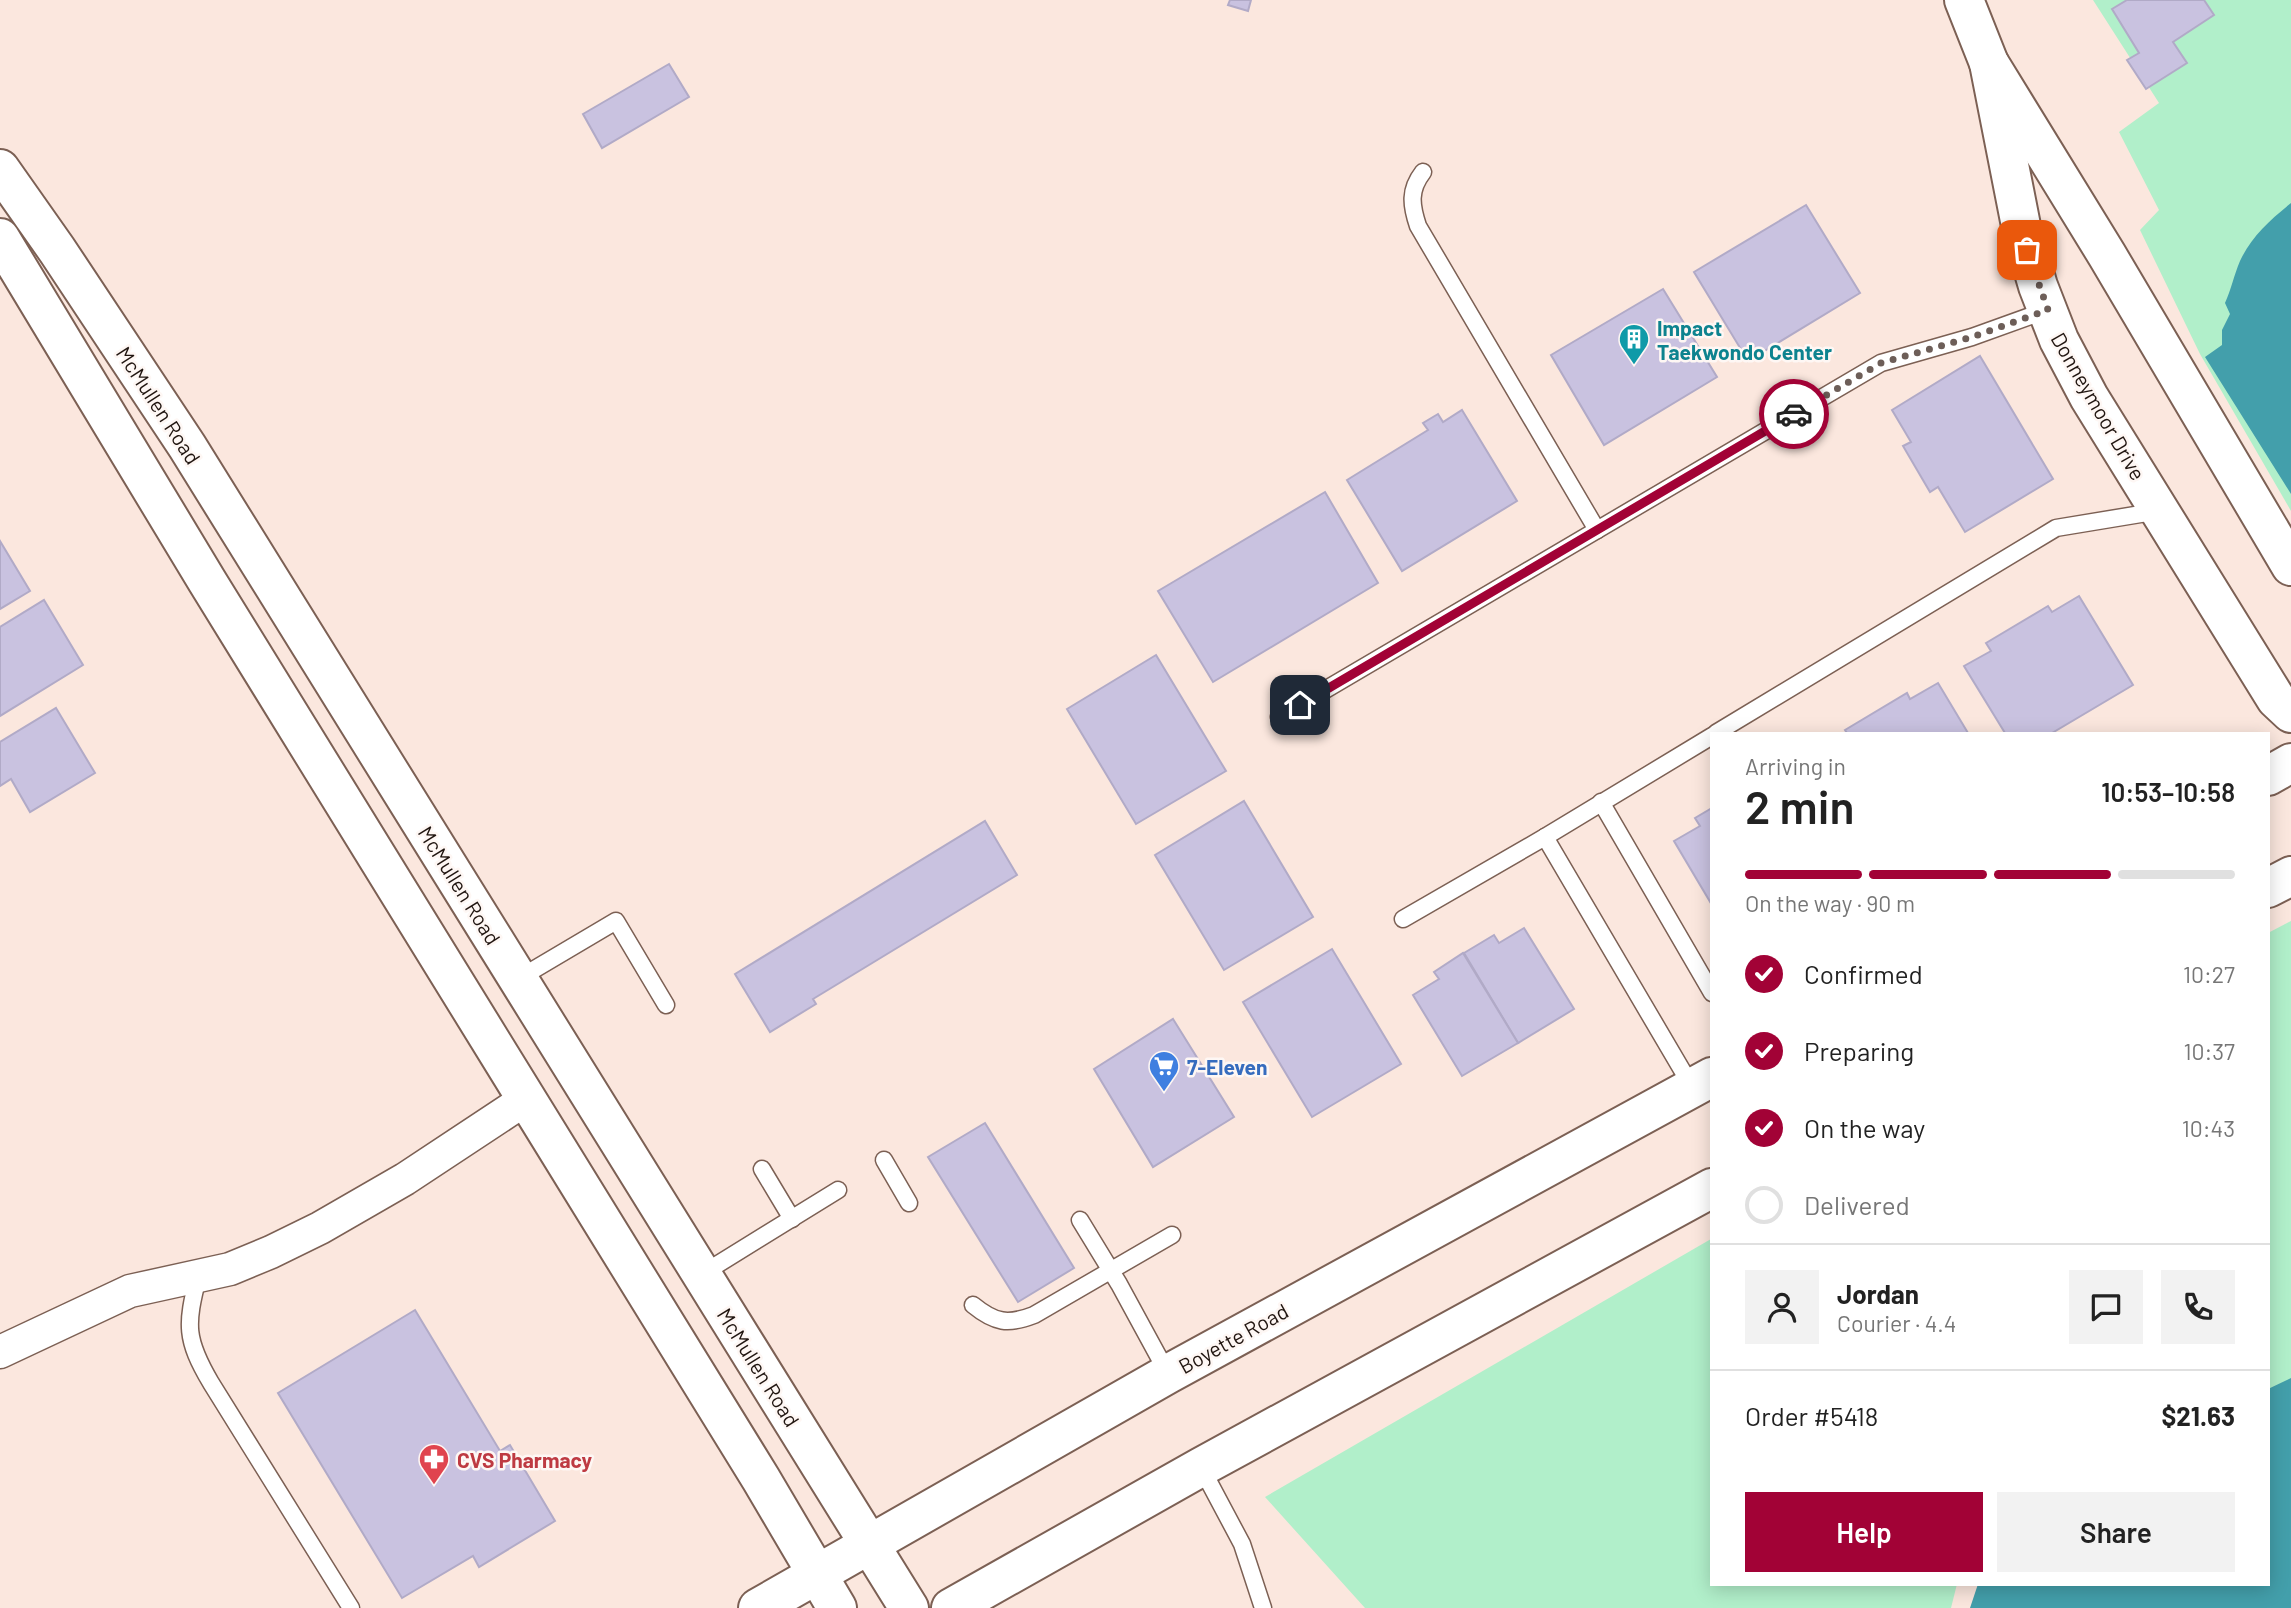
<!DOCTYPE html>
<html lang="en">
<head>
<meta charset="utf-8">
<style>
	body { margin:0; font-family:Barlow,sans-serif; background:#f2f2f2; color:#222; height:100vh; display:flex; flex-direction:column; font-size:26px; white-space:nowrap }
	* { box-sizing:border-box; margin:0 }
	p { font-size:23px; color:#767676 }
	.icon { flex:none; width:38px; height:38px; fill:none; stroke:currentColor; stroke-width:2; stroke-linecap:round; stroke-linejoin:round }
	.map { position:relative; flex:1; overflow:hidden }
	.panel { position:absolute; left:1710px; top:732px; width:560px; height:854px; display:flex; flex-direction:column; background:#fff; border-radius:0px; box-shadow:0 4px 18px #0003 }
	.panel>* { flex:none }
	.pin { position:absolute; display:grid; place-items:center; width:60px; height:60px; color:#fff; margin:-30px; border-radius:14px; box-shadow:0 4px 10px #0006 }
	.courier { position:absolute; display:grid; place-items:center; width:70px; height:70px; margin:-35px; border:5px solid #a20236; border-radius:50%; background:#fff; color:#222; box-shadow:0 2px 9px #0007 }
	.summary em { font-style:normal; font-weight:600 }
	.summary div { display:flex; flex-direction:column-reverse }
	.summary { display:flex; align-items:center; justify-content:space-between; height:119px; padding:0 35px }
	h1 { font-size:46px; font-weight:600; line-height:52px }
	.bar { display:grid; grid-template-columns:repeat(4,1fr); gap:10px 7px; align-content:center; height:84px; padding:0 35px }
	.bar i { height:9px; border-radius:5px; background:#e0e0e0 }
	.bar .on { background:#a20236 }
	.bar p { grid-column:span 4 }
	.line { display:flex; align-items:center; gap:18px; padding:0 35px; border-top:2px solid #e0e0e0 }
	.line div { flex:1 }
	.round { display:grid; place-items:center; flex:none; width:74px; height:74px; border-radius:0px; background:#f2f2f2 }
	ol { padding:0 35px; list-style:none }
	li { display:flex; align-items:center; gap:21px; height:77px }
	li p { margin-inline-start:auto }
	li .icon { padding:7px; border-radius:50%; background:#a20236; color:#fff; stroke-width:4 }
	li:last-child { color:#767676 }
	li i { width:38px; height:38px; border:4px solid #e0e0e0; border-radius:50% }
	.action { display:flex; gap:14px; margin-top:auto; padding:14px 35px }
	.action a { flex:1; height:80px; border-radius:0px; background:#a20236; color:#fff; font-size:28px; font-weight:600; line-height:80px; text-align:center }
	.action a+a { background:#f2f2f2; color:#222 }
	.map>svg:first-child { display:block }
	.green { fill:#b1efca }
	.water { fill:#439fab }
	.building { fill:#c9c2e0; stroke:#b1aac7; stroke-width:2 }
	.lines { fill:none; stroke-linecap:round; stroke-linejoin:round }
	.service-casing { stroke:#7c6054; stroke-width:19 }
	.minor-casing { stroke:#7c6054; stroke-width:35 }
	.tertiary-casing { stroke:#7c6054; stroke-width:42 }
	.secondary-casing { stroke:#7c6054; stroke-width:42 }
	.service { stroke:#fff; stroke-width:16 }
	.minor { stroke:#fff; stroke-width:32 }
	.tertiary { stroke:#fff; stroke-width:38 }
	.secondary { stroke:#fff; stroke-width:38 }
	.done { stroke:#6d5e58; stroke-width:7; stroke-dasharray:0 12.6 }
	.route { stroke:#a20236; stroke-width:9 }
	.labels { text-anchor:middle; dominant-baseline:central; stroke-width:5; stroke-linejoin:round; paint-order:stroke }
	.culture-label { font-size:21px; font-weight:bold; fill:#0d838f; stroke:#fef7f4; text-anchor:start }
	.street-label { font-size:21px; fill:#201510; stroke:#fef7f4 }
	.shop-label { font-size:21px; font-weight:bold; fill:#366cbe; stroke:#fef7f4; text-anchor:start }
	.health-label { font-size:21px; font-weight:bold; fill:#be3a42; stroke:#fef7f4; text-anchor:start }
</style>
</head>
<body>
<div class="map">
<svg width="2291" height="1608" viewBox="0 0 2291 1608">
	<rect width="100%" height="100%" fill="#fbe7de"/>
	<!-- green -->
	<g class="green">
		<path d="M2093,0H2291V511L2200,354L2140,230L2159,210L2119,132L2159,103Z"/>
		<path d="M2291,921V1466L2268,1428V933Z"/>
		<path d="M1711,1239L1712,1584H1957L1951,1608H1365L1265,1497Z"/>
	</g>
	<!-- water -->
	<g class="water">
		<path d="M2291,203V494L2205,357L2222,345V330L2230,314L2225,303C2231,290 2234,275 2240,261C2251,237 2270,220 2291,203Z"/>
		<path d="M2291,1378V1608H1970L1978,1584H2268V1389Z"/>
	</g>
	<!-- building -->
	<g class="building">
		<path d="M1230,0H1251L1248,11L1228,5Z"/>
		<path d="M2127,0H2204L2214,15L2173,42L2187,63L2146,89L2127,60L2139,53L2112,9Z"/>
		<path d="M669,64L689,97L602,148L583,114Z"/>
		<path d="M1806,205L1860,293L1748,361L1694,272Z"/>
		<path d="M1663,289L1717,377L1604,445L1551,355Z"/>
		<path d="M1980,356L2053,479L1965,532L1938,487L1930,492L1903,446L1911,442L1892,410Z"/>
		<path d="M1462,410L1517,501L1402,571L1347,480L1428,430L1423,423L1438,414L1443,422Z"/>
		<path d="M1325,492L1378,583L1213,682L1158,591Z"/>
		<path d="M0,541L30,591L0,609Z"/>
		<path d="M2079,596L2133,685L2052,733H2005L1964,666L1991,651L1986,643L2048,606L2052,612Z"/>
		<path d="M44,600L83,665L0,716V627Z"/>
		<path d="M1156,655L1226,771L1136,824L1067,709Z"/>
		<path d="M1938,683L1968,733H1847L1845,730L1907,693L1910,699Z"/>
		<path d="M56,708L95,773L30,812L11,779L0,786V742Z"/>
		<path d="M1244,801L1313,917L1224,970L1155,855Z"/>
		<path d="M1712,808V905L1674,841L1700,826L1695,818Z"/>
		<path d="M985,821L1017,875L813,999L816,1004L770,1032L735,974Z"/>
		<path d="M1524,928L1574,1009L1518,1043L1464,953L1494,935L1499,943Z"/>
		<path d="M1332,949L1401,1064L1312,1117L1243,1002Z"/>
		<path d="M1463,953L1518,1043L1462,1076L1413,995L1439,979L1434,972Z"/>
		<path d="M1173,1019L1234,1117L1153,1167L1094,1069Z"/>
		<path d="M985,1123L1074,1268L1018,1302L928,1157Z"/>
		<path d="M415,1310L500,1451L510,1445L555,1521L479,1567L473,1556L402,1598L278,1393Z"/>
	</g>
	<g class="lines">
		<!-- service casing -->
		<g class="service-casing">
			<g id="service">
				<path d="M1423,172C1409,190 1411,205 1418,226L1597,530"/>
				<path d="M1279,717L1881,363L1972,337L2047,310"/>
				<path d="M1716,733L2056,528L2159,511"/>
				<path d="M1601,802L1712,993"/>
				<path d="M1545,837L1692,1087"/>
				<path d="M1403,919L1545,837L1712,736"/>
				<path d="M518,979L616,921L666,1005"/>
				<path d="M884,1160L909,1203"/>
				<path d="M762,1169L792,1219"/>
				<path d="M1080,1220L1119,1284L1168,1374"/>
				<path d="M702,1274L838,1190"/>
				<path d="M198,1277C186,1325 185,1339 211,1383L351,1608"/>
				<path d="M973,1305C995,1323 1008,1325 1034,1315L1172,1235"/>
				<path d="M1201,1467L1242,1544L1263,1608"/>
			</g>
		</g>
		<!-- minor casing -->
		<g class="minor-casing">
			<path id="minor" d="M0,1352L130,1291L230,1269L271,1252L320,1228L405,1179L526,1099"/>
		</g>
		<!-- tertiary casing -->
		<g class="tertiary-casing">
			<g id="tertiary">
				<path d="M1964,0L1989,63L2107,255L2291,566"/>
				<path d="M1989,63L2022,231L2038,286L2059,340L2089,397L2276,699L2291,713"/>
				<path d="M0,169L57,250L187,446L909,1608"/>
				<path d="M0,238L207,581L761,1479L837,1608"/>
			</g>
		</g>
		<!-- secondary casing -->
		<g class="secondary-casing">
			<g id="secondary">
				<path d="M2268,776L2291,763"/>
				<path d="M2268,888L2291,876"/>
				<path d="M758,1608L1168,1374L1712,1077"/>
				<path d="M951,1608L1201,1467L1712,1188"/>
			</g>
		</g>
		<!-- service -->
		<use href="#service" class="service"/>
		<!-- minor -->
		<use href="#minor" class="minor"/>
		<!-- tertiary -->
		<use href="#tertiary" class="tertiary"/>
		<!-- secondary -->
		<use href="#secondary" class="secondary"/>
	</g>
	<g class="lines">
		<!-- done -->
		<path class="done" d="M1794,414L1881,363L1972,337L2048,310L2027,250"/>
		<!-- route -->
		<path class="route" d="M1300,705L1794,414"/>
	</g>
	<!-- icons -->
	<defs>
		<g id="building-pin" transform="scale(1.575)"><path d="M0 17L-7.5 6A9.5 9.5 0 1 1 7.5 6Z" fill="#0f9aa8" stroke="#fef7f4"/><path d="M-4-6H4V6H1V3H-1V6H-4ZM-2.5-4.3h1.7v1.8h-1.7ZM.8-4.3h1.7v1.8H.8ZM-2.5-1h1.7V.8h-1.7ZM.8-1h1.7V.8H.8Z" fill="#fff"/></g>
		<g id="supermarket-pin" transform="scale(1.575)"><path d="M0 17L-7.5 6A9.5 9.5 0 1 1 7.5 6Z" fill="#3f7fe0" stroke="#fef7f4"/><path d="M-6-5.5h2.5l.6 2H6L4.5 2H-2.5L-4.4-4H-6ZM-1.5 3.2a1.3 1.3 0 1 0 .1 0ZM3 3.2a1.3 1.3 0 1 0 .1 0Z" fill="#fff"/></g>
		<g id="pharmacy-pin" transform="scale(1.575)"><path d="M0 17L-7.5 6A9.5 9.5 0 1 1 7.5 6Z" fill="#e0444e" stroke="#fef7f4"/><path d="M-2-6h4v4h4v4h-4v4h-4v-4h-4v-4h4Z" fill="#fff"/></g>
	</defs>
	<g fill-rule="evenodd">
		<use href="#building-pin" x="1634" y="339"/>
		<use href="#supermarket-pin" x="1164" y="1066"/>
		<use href="#pharmacy-pin" x="434" y="1459"/>
	</g>
	<g class="labels">
		<!-- culture labels -->
		<g class="culture-label">
			<text x="1657" y="327">Impact<tspan x="1657" dy="24">Taekwondo Center</tspan></text>
		</g>
		<!-- street labels -->
		<g class="street-label">
			<text transform="translate(159 405) rotate(57)">McMullen Road</text>
			<text transform="translate(2099 406) rotate(60)">Donneymoor Drive</text>
			<text transform="translate(460 885) rotate(58)">McMullen Road</text>
			<text transform="translate(1233 1338) rotate(-29)">Boyette Road</text>
			<text transform="translate(759 1367) rotate(58)">McMullen Road</text>
		</g>
		<!-- shop labels -->
		<g class="shop-label">
			<text x="1187" y="1066">7-Eleven</text>
		</g>
		<!-- health labels -->
		<g class="health-label">
			<text x="457" y="1459">CVS Pharmacy</text>
		</g>
	</g>
</svg>
<div class="pin" style="left:2027px;top:250px;background:#ea580c"><svg class="icon" aria-label="bag" viewBox="0 0 24 24"><path d="M5 8h14l-1 12H6zM9 8a3 3 0 0 1 6 0"/></svg></div>
<div class="pin" style="left:1300px;top:705px;background:#1f2937"><svg class="icon" aria-label="home" viewBox="0 0 24 24"><path d="M3 11l9-7 9 7M6 9v11h12V9"/></svg></div>
<div class="courier" style="left:1794px;top:414px"><svg class="icon" aria-label="car" viewBox="0 0 24 24"><path d="M5 17H2v-5l4-1 3-4h7l3 4 3 1v5h-3M9 17h6M6 11h13"/><circle cx="7" cy="17" r="2"/><circle cx="17" cy="17" r="2"/></svg></div>
<section class="panel">
<div class="summary"><div><h1>2 min</h1><p>Arriving in</p></div><em>10:53–10:58</em></div>
<div class="bar"><i class="on"></i><i class="on"></i><i class="on"></i><i></i><p>On the way · 90 m</p></div>
<ol>
<li><svg class="icon" aria-label="check" viewBox="0 0 24 24"><path d="M5 12l5 5 9-10"/></svg>Confirmed<p>10:27</p></li>
<li><svg class="icon" aria-label="check" viewBox="0 0 24 24"><path d="M5 12l5 5 9-10"/></svg>Preparing<p>10:37</p></li>
<li><svg class="icon" aria-label="check" viewBox="0 0 24 24"><path d="M5 12l5 5 9-10"/></svg>On the way<p>10:43</p></li>
<li><i></i>Delivered</li>
</ol>
<div class="line" style="height:126px"><a class="round"><svg class="icon" aria-label="person" viewBox="0 0 24 24"><circle cx="12" cy="8" r="4"/><path d="M4 21q1-7 8-7t8 7"/></svg></a><div><b>Jordan</b><p>Courier · 4.4</p></div><a class="round"><svg class="icon" aria-label="chat" viewBox="0 0 24 24"><path d="M4 5h16v11H9l-5 4z"/></svg></a><a class="round"><svg class="icon" aria-label="phone" viewBox="0 0 24 24"><path d="M5 4h4l2 5-3 2q2 4 5 5l2-3 5 2v4C11 20 4 13 5 4z"/></svg></a></div>
<div class="line" style="height:91px"><div>Order #5418</div><b>$21.63</b></div>
<div class="action"><a>Help</a><a>Share</a></div>
</section>
</div>
</body>
</html>
